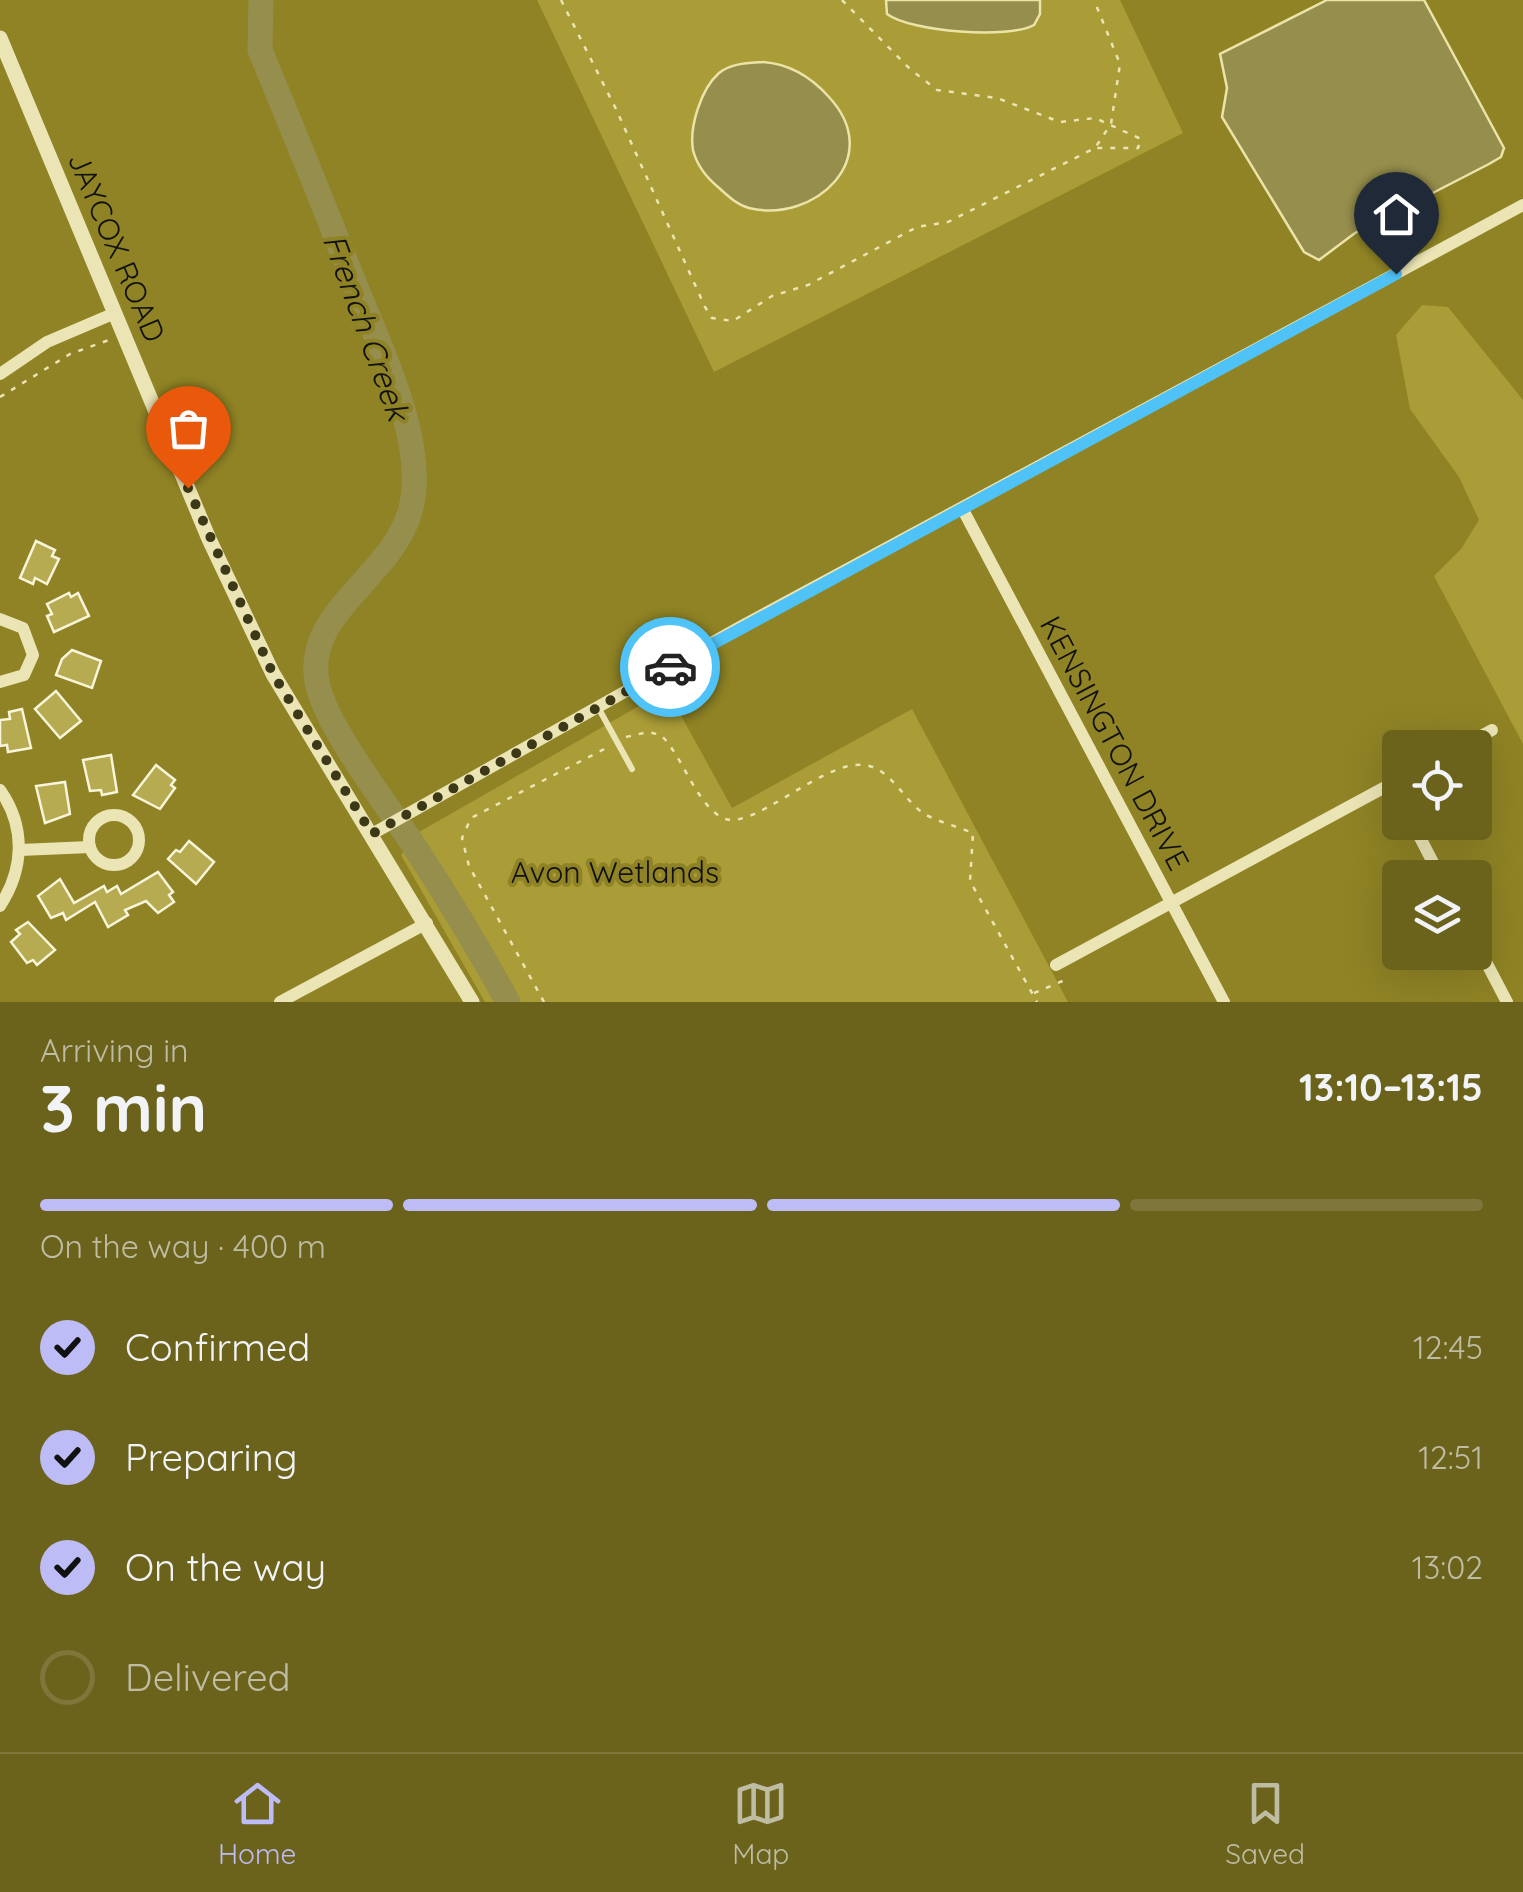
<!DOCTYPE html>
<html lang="en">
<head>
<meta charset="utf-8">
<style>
	body { margin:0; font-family:Quicksand,sans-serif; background:#736b29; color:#f1f3f6; height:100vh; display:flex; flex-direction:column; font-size:38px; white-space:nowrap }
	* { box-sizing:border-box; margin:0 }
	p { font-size:32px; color:#bebca3 }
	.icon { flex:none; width:55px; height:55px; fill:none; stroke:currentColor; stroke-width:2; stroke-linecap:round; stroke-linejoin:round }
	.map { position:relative; height:1002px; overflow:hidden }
	.side { display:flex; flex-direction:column; background:#6b621c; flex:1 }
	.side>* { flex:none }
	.fabs { position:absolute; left:1382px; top:730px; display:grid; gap:20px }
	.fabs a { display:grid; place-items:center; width:110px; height:110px; border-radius:10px; background:#6b621c; box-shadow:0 10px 40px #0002; font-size:50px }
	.pin { position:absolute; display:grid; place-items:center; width:85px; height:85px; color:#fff; margin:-102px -42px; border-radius:50% 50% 50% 0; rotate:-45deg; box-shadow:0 0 10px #0007 }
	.pin .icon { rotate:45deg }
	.courier { position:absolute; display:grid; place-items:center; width:100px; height:100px; margin:-50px; border:8px solid #4fc3f7; border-radius:50%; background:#fff; color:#222; box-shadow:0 2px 12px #0007 }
	.summary em { font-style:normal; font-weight:800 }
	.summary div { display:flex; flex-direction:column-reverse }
	.summary { display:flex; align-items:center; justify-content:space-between; height:170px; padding:0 40px }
	h1 { font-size:65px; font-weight:800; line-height:75px }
	.bar { display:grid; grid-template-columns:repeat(4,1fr); gap:15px 10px; align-content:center; height:120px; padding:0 40px }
	.bar i { height:12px; border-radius:8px; background:#7e763b }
	.bar .current { background:#bdbcf6 }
	.bar p { grid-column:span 4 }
	ol { padding:0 40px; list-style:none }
	li { display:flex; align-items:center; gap:30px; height:110px }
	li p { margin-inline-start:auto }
	li .icon { padding:10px; border-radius:50%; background:#bdbcf6; color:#111; stroke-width:4 }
	li:last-child { color:#bebca3 }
	li i { width:55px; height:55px; border:5px solid #7e763b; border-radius:50% }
	.tab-bar { display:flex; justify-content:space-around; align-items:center; height:140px; border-top:2px solid #7e763b; background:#6b621c; font-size:28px; color:#bebca3 }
	.tab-bar a { display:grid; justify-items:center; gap:5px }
	.tab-bar .current { color:#bdbcf6 }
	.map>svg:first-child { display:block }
	.green { fill:#aa9c36 }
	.water { fill:#968e4c; stroke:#ece3a9; stroke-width:2.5 }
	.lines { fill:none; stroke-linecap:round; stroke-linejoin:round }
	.river { stroke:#968e4c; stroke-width:25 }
	.building { fill:#b7ab51; stroke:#f9f5da; stroke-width:2.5 }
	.path { stroke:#ebe5b5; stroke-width:2.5; stroke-dasharray:5 8; stroke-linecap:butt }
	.service { stroke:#ebe5b5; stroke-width:6 }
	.minor { stroke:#ebe5b5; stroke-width:12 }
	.tertiary { stroke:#ebe5b5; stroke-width:15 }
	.done { stroke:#3d3918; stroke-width:10; stroke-dasharray:0 18 }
	.route { stroke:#4fc3f7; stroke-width:12 }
	.labels { text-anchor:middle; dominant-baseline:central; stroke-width:8; stroke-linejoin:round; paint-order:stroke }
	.street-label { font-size:30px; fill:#111; stroke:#8f8325 }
	.park-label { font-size:30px; fill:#111; stroke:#8f8325 }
	.water-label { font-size:32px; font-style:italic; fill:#111; stroke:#8f8325 }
</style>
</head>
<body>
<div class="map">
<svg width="1523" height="1002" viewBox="0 0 1523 1002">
	<rect width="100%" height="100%" fill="#8f8325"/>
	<!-- green -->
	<g class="green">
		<path d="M537,0H1120L1183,133L714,372Z"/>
		<path d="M1422,305L1448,307L1523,400V744L1434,576L1461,549L1479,520L1459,477L1410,409L1396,335Z"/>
		<path d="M667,690L732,808L912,709L1068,1002H485L401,855L419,832Z"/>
	</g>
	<!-- water -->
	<g class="water">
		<path d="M886,0H1040V14L1034,25C1009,39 911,32 887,14Z"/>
		<path d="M1327,0H1424L1504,148L1501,157L1489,164L1355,233L1319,260L1304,252L1222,117L1227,88L1220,54Z"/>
		<path d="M763,62C790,64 810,76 828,96C887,158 814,224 749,208C737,205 728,196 718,187C706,177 697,166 693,150C689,127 701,89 719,73C731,63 749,63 763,62Z"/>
	</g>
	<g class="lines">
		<!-- river -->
		<path class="river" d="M261,0L260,50C291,125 322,200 351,275C376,339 428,439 411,508C394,577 304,610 317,682C326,729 391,809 418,852C450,901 480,951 508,1002"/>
	</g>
	<!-- building -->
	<g class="building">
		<path d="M36,541L55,550L52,556L59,559L47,584L35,578L33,584L20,578Z"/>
		<path d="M69,593L71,597L78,593L89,616L54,632L47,616L52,614L47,604Z"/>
		<path d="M72,650L101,661L92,688L56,675L62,659Z"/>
		<path d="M56,691L81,721L60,738L35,709Z"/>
		<path d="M22,709L31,748L8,752L7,745L0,746V720L10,719L9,712Z"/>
		<path d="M111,755L117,792L102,795L101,790L90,791L83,760Z"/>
		<path d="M156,765L175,780L171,785L175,788L160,809L133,795Z"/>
		<path d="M65,782L70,814L45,823L36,786Z"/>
		<path d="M189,841L214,862L196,884L168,859L176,850L180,852Z"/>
		<path d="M158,872L173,892L169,895L174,902L158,913L146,901L125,910L128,915L108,927L95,902L66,920L63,913L51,918L38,896L60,879L74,903L104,886L107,892L117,886L121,894Z"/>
		<path d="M28,922L55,950L37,965L33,960L27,963L11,942L20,934L16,930Z"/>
	</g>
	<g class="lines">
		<!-- path -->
		<g class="path">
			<path d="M561,0L616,109L705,307L712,318L733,321L772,296L808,285L917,227L948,222L1095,148L1111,124L1120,64L1094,0"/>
			<path d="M842,0L910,69L937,90L997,98L1060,122L1095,118L1141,139L1138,148H1097"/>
			<path d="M0,397L70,354L109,340"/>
			<path d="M626,737L648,732L661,735C684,759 693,797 719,816C748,838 821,759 865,765C891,769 903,799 923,813C937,822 957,826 973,833L970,881L1037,1002"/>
			<path d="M1034,993L1065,980"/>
			<path d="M544,1002L469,866L462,838L471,818L610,746"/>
		</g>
		<!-- service -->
		<path class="service" d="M599,709L632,769"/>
		<!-- minor -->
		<g class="minor">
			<path d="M0,374L47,342L115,313"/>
			<path d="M962,508L1224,1002"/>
			<path d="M0,619L23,628L33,655L24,675L0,682"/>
			<path d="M1459,748L1492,730"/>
			<path d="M0,790C26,827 24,869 0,906"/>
			<circle cx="114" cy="840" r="25"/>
			<path d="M1412,822L1441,878"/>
			<path d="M372,834L740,627L1523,205"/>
			<path d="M20,850L90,847"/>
			<path d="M1475,941L1507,1002"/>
			<path d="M1056,965L1400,779"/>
			<path d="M280,1002L427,923"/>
		</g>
		<!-- tertiary -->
		<path class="tertiary" d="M0,38L209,539L273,674L472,1002"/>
	</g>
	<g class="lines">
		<!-- done -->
		<path class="done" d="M188,488L273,674L372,834L670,667"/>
		<!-- route -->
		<path class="route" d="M670,667L1396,274"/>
	</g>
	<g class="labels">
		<!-- street labels -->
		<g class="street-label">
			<text transform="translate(117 247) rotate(67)">JAYCOX ROAD</text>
			<text transform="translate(1115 743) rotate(62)">KENSINGTON DRIVE</text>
		</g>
		<!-- park labels -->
		<g class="park-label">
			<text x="615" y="872">Avon Wetlands</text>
		</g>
		<!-- water labels -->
		<g class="water-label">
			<text transform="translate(367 327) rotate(70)">French Creek</text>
		</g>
	</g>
</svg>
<div class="fabs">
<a><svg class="icon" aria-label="locate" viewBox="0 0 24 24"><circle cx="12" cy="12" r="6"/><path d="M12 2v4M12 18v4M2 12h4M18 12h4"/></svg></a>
<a><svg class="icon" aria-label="layers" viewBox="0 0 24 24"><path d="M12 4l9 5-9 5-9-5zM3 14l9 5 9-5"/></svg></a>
</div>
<div class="pin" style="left:188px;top:488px;background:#ea580c"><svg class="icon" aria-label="bag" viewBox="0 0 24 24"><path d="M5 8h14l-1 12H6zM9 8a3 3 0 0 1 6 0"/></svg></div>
<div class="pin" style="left:1396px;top:274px;background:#1f2937"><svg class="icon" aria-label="home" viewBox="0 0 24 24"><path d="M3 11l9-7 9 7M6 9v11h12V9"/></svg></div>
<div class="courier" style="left:670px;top:667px"><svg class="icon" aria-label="car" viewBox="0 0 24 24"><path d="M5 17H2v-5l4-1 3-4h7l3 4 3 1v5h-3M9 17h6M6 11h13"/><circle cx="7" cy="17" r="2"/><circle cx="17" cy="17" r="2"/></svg></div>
</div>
<section class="side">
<div class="summary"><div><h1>3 min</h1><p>Arriving in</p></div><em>13:10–13:15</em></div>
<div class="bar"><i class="current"></i><i class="current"></i><i class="current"></i><i></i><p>On the way · 400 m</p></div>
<ol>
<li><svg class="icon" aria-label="check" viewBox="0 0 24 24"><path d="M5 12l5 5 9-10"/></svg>Confirmed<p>12:45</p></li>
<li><svg class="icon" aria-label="check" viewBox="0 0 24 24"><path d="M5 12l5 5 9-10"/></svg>Preparing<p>12:51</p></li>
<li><svg class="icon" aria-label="check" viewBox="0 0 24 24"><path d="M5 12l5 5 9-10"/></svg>On the way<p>13:02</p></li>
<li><i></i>Delivered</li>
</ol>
</section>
<nav class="tab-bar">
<a class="current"><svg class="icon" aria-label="home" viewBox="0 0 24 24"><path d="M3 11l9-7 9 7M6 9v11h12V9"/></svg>Home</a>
<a><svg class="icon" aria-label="map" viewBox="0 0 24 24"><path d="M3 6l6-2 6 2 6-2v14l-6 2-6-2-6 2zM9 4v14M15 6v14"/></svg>Map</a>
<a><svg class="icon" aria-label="saved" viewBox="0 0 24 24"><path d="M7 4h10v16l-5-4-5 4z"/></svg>Saved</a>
</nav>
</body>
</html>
